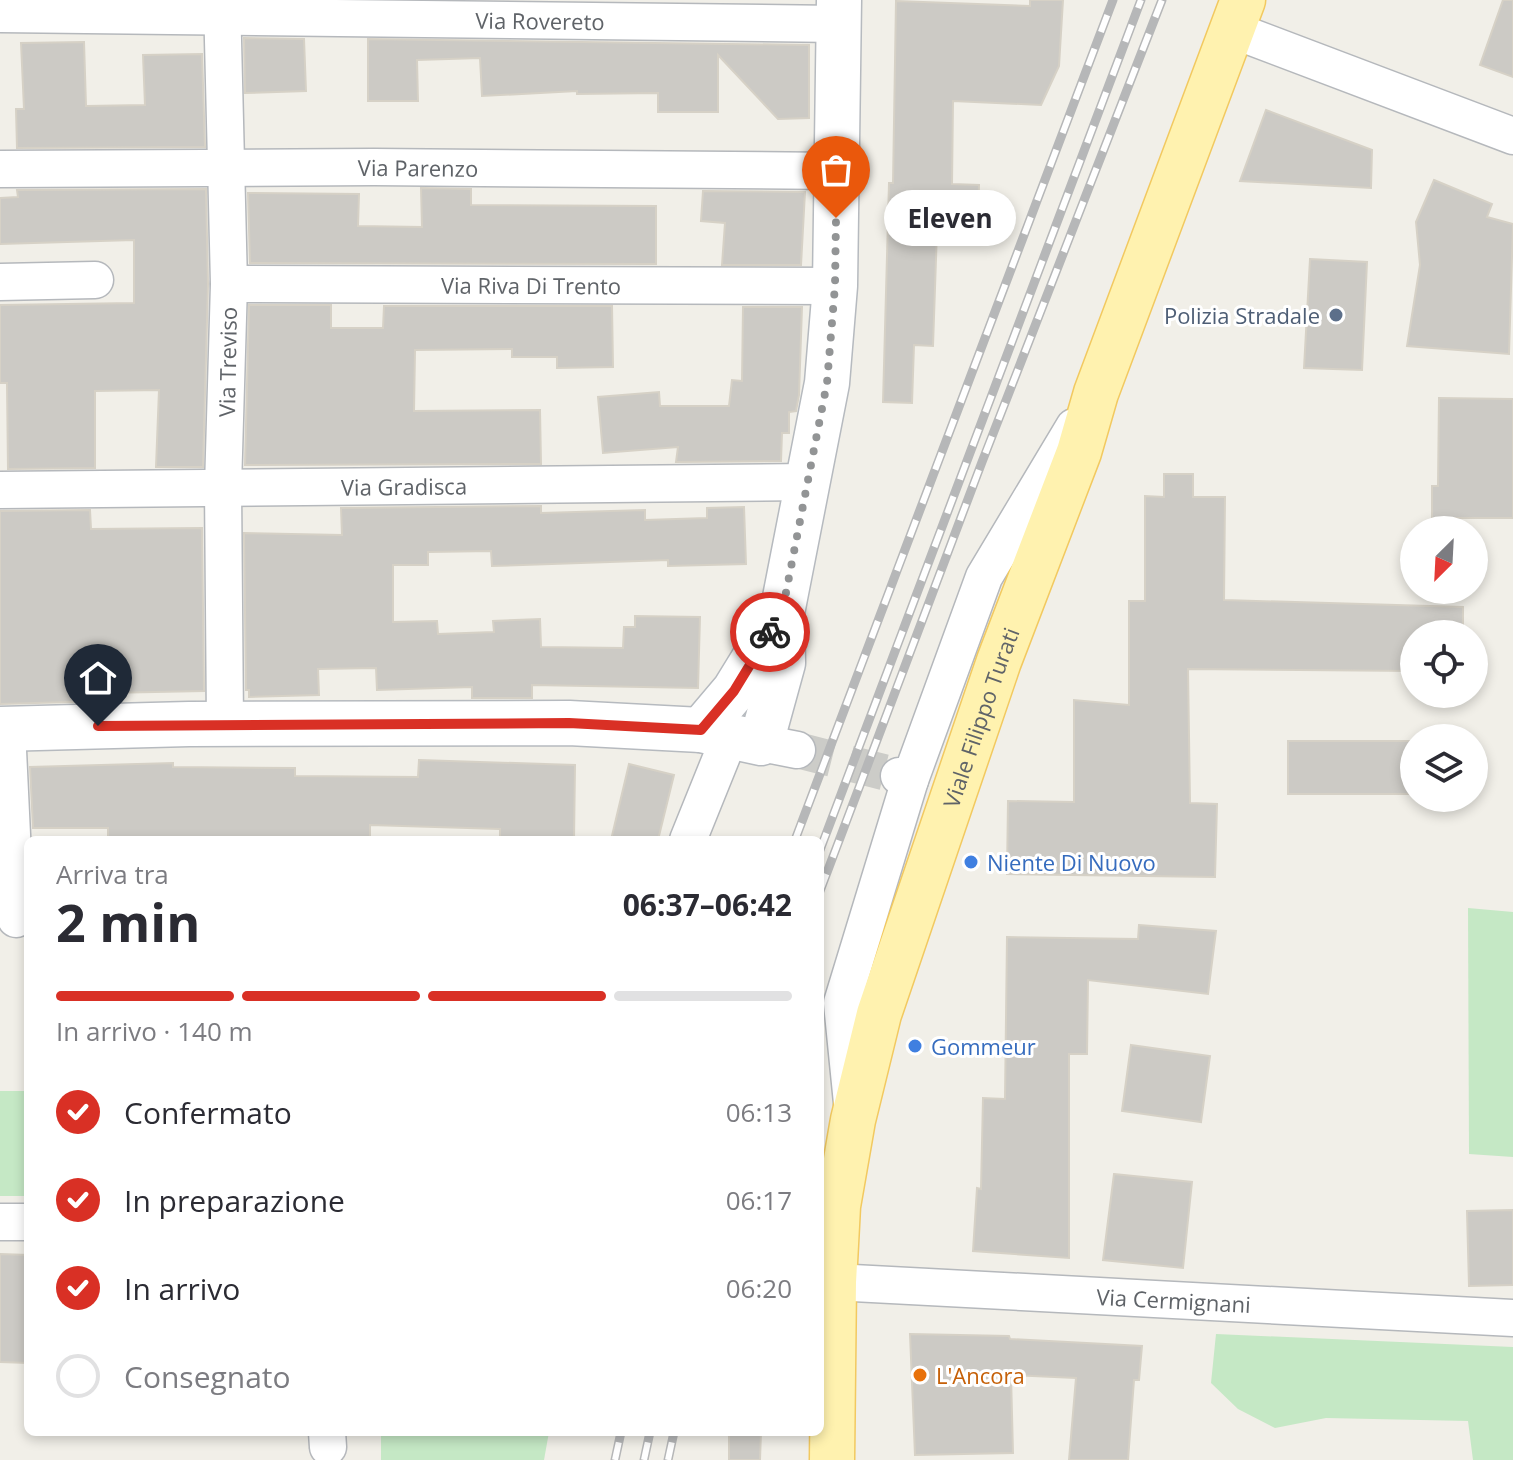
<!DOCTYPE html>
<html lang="it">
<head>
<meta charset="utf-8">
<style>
	body { margin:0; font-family:"Open Sans",sans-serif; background:#f2f2f3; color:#2b2b33; height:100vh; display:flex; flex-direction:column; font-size:30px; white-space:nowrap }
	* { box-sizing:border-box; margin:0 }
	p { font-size:26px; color:#7c7c81 }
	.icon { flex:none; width:44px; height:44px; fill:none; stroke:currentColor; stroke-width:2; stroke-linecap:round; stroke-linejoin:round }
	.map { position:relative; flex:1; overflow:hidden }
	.sheet { position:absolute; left:24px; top:836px; width:800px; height:600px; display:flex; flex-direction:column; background:#fff; border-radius:12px; box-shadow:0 4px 12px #0003 }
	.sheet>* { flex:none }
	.needle { width:52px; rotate:204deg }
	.buttons { position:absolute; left:1400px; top:516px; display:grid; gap:16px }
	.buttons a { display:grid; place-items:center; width:88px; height:88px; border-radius:50%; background:#fff; box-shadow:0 4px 12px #0003; font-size:40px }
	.pin { position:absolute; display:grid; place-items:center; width:68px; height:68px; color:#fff; margin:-82px -34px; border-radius:50% 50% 50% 0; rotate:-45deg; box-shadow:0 0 8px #0007 }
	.pin .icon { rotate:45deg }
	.courier { position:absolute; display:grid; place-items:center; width:80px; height:80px; margin:-40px; border:6px solid #d93025; border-radius:50%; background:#fff; color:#222; box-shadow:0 2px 10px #0007 }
	.bubble { position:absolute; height:56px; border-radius:28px; background:#fff; box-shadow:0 4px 12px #0003; font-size:26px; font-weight:700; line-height:56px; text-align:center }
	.summary em { font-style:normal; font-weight:700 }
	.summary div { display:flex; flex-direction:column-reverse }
	.summary { display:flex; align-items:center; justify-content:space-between; height:136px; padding:0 32px }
	h1 { font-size:52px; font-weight:700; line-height:60px }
	.bar { display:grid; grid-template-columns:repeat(4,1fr); gap:12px 8px; align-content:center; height:96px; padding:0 32px }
	.bar i { height:10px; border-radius:6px; background:#e1e1e2 }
	.bar .selected { background:#d93025 }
	.bar p { grid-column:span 4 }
	ol { padding:0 32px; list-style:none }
	li { display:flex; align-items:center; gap:24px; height:88px }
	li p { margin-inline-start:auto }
	li .icon { padding:8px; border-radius:50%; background:#d93025; color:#fff; stroke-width:4 }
	li:last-child { color:#7c7c81 }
	li i { width:44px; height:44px; border:4px solid #e1e1e2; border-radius:50% }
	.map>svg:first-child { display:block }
	.green { fill:#c5e8c5 }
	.building { fill:#cccac5; stroke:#d6d1c6; stroke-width:2 }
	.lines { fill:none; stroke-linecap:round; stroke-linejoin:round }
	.street-tunnel { stroke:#ccccc8; stroke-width:36; stroke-dasharray:36 18; stroke-linecap:butt }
	.street-casing { stroke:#b5b8bc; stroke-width:39 }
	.secondary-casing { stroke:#b6babf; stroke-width:47 }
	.primary-casing { stroke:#f2c960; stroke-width:47 }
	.street { stroke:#fff; stroke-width:36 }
	.secondary { stroke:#fff; stroke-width:44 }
	.primary { stroke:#fff2af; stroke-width:44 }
	.rail-casing { stroke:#b6b7b8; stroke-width:9 }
	.rail { stroke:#fff; stroke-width:6; stroke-dasharray:18; stroke-linecap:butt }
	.done { stroke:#929495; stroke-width:8; stroke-dasharray:0 14.4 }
	.route { stroke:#d93025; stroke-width:10 }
	.service-dot { fill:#5c6f8a; stroke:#fff; stroke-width:3 }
	.shop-dot { fill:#3f7fe0; stroke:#fff; stroke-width:3 }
	.food-dot { fill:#e8710a; stroke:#fff; stroke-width:3 }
	.labels { text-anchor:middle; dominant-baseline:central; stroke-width:6; stroke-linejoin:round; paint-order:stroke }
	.street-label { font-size:22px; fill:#5f6368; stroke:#fff }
	.service-label { font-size:22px; fill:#4e5e75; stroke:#fff; text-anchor:end }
	.shop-label { font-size:22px; fill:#366cbe; stroke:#fff; text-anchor:start }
	.food-label { font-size:22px; fill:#c56008; stroke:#fff; text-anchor:start }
</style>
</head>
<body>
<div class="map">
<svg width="1513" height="1460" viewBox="0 0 1513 1460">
	<rect width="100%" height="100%" fill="#f1efe8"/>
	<!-- green -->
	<g class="green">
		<path d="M1468,908L1513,912V1157L1469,1154Z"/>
		<rect x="0" y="1091" width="28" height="105"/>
		<path d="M1216,1334L1513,1347V1460H1473L1468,1421L1326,1418L1275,1428L1238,1409L1211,1383Z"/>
		<path d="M381,1432H549L544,1460H381Z"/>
	</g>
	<!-- building -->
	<g class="building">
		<path d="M1030,0H1063L1059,66L1041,105L953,101L952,184L979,185L978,215L958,214V230H937L933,346L914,345L912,403L883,402L889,183H893L896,1L1030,6Z"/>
		<path d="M1503,0H1513V77L1480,65Z"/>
		<path d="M244,38L304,39L306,91L245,93Z"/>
		<path d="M368,39L809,45V118L778,119L718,55V112H658V93L577,94V91L482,96L480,58L417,60L418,101H368Z"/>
		<path d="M84,42L86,106L145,105L143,55L202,54L205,147L17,148L16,109H24L21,43Z"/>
		<path d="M1266,110L1372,150L1371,188L1240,181Z"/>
		<path d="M1434,180L1492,204L1487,217L1513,224L1509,354L1407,346L1420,265L1416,222Z"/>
		<path d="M421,188L471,189V205L656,206V264L250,263L248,193L359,194L358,226L422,227Z"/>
		<path d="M206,189L208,284L203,467H156L159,390L95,391V468L8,469L7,383H0V305L134,303V240L0,244V198L18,197L17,190Z"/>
		<path d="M703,191L805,192L801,265H722L725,223L701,221Z"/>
		<path d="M1310,259L1367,262L1362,370L1304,368Z"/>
		<path d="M249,305H331V328H383L384,306H612L613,367L557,368V357H512V349L415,350L414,411L540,410L541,464L245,465Z"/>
		<path d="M743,307H802L799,395L796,411L789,412V433H782L781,461L676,462L678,447L603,453L598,397L659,392L660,406H729L732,380L742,381Z"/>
		<path d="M1439,398L1513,399V518H1432V486H1438Z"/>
		<path d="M1164,474H1193V497H1225L1224,600L1463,607V634H1414V671L1188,669L1190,803L1217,804L1215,877L1007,874L1008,801L1074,802V700L1129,705V601H1145V496L1164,497Z"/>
		<path d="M541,506V513L645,510V520L707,518V508L744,507L746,564L668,566V560L492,566L491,551L428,552V565H393V622L437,621L438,634L494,632L493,621L540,619L541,647L623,648L624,627H635V616L700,617L698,688L532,685V698H472V687L377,690L376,668L318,669L319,695L249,697V690H246L244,533L342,535L341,508Z"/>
		<path d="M90,510L91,529L202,528L204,691L105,693V701L0,704V511Z"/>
		<rect x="1288" y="741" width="126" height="53"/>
		<path d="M419,760L575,765L574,840H500V829L370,825V840H108V828H33L30,767L173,763V767L295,768V776L418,777Z"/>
		<path d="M629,764L674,775L658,840H611Z"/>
		<path d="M1139,925L1216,931L1208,994L1088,980L1087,1054H1069V1258L973,1251L977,1188L981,1189L983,1098L1005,1099L1007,937L1138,939Z"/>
		<path d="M1131,1045L1210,1056L1201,1122L1122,1111Z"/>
		<path d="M1114,1174L1192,1182L1183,1268L1103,1260Z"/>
		<path d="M1513,1210V1285L1469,1286L1467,1211Z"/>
		<path d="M0,1254L28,1255V1363L0,1362Z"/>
		<path d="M910,1334L1009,1336L1010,1339L1142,1346L1139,1380H1134L1128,1460H1069L1076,1378L1011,1375L1013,1453L915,1455Z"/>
		<path d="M729,1432H761L760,1460H729Z"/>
	</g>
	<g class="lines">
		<!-- street-tunnel -->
		<path class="street-tunnel" d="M797,750L899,776"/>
		<!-- street casing -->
		<g class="street-casing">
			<g id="street">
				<path d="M222,0L229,284L223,487L225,724"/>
				<path id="s1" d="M0,14L839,24"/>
				<path d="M1233,30L1513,136"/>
				<path id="s2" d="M0,169L374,167L837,171"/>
				<path d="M0,282L95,280"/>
				<path id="s3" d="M229,284L835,286"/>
				<path id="s4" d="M0,490L809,482"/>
				<path d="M7,729L16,919"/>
				<path d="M761,743L797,750"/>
				<path d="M899,776L910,780L984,577L1074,427"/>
				<path d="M688,840L730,736"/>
				<path d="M852,1103L842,1003L910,780"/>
				<path d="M0,1222H28"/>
				<path id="s5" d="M834,1282L1513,1318"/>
				<path d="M327,1432L328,1447"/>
			</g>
		</g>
		<!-- secondary casing -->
		<g class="secondary-casing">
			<g id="secondary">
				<path d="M0,729L189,724L569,723L701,730L761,743L783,663L782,613L827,383L835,286L839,0"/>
				<path d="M701,730L734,691L782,613"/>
			</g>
		</g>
		<!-- primary casing -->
		<g class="primary-casing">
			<g id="primary">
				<path id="s6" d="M832,1460L834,1282L838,1206L853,1120L879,1014L999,661L1079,452L1096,393L1243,0"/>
			</g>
		</g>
		<!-- street -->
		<use href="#street" class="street"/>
		<!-- secondary -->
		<use href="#secondary" class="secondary"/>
		<!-- primary -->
		<use href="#primary" class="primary"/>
		<!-- rail casing -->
		<g class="rail-casing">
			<g id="rail">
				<path d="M795,840L1113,0"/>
				<path d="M820,850L1141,0"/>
				<path d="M820,891L982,462L1162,0"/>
				<path d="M615,1460L621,1432"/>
				<path d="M644,1460L650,1432"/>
				<path d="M668,1460L674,1432"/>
			</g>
		</g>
		<!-- rail -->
		<use href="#rail" class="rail"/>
	</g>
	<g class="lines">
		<!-- done -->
		<path class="done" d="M770,632L782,613L827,383L835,286L836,218"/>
		<!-- route -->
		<path class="route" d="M98,726L569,723L701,730L734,691L770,632"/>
	</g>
	<!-- markers -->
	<circle class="service-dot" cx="1336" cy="315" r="8"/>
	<g class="shop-dot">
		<circle cx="971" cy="862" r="8"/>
		<circle cx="915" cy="1046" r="8"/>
	</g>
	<circle class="food-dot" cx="920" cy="1375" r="8"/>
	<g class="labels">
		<!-- street labels -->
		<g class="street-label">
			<text stroke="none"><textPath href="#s1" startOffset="540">Via Rovereto</textPath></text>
			<text stroke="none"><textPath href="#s2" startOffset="418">Via Parenzo</textPath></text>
			<text stroke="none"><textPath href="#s3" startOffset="302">Via Riva Di Trento</textPath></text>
			<text transform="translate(227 362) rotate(-89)">Via Treviso</text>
			<text stroke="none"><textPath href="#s4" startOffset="404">Via Gradisca</textPath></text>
			<text stroke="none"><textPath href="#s6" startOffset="764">Viale Filippo Turati</textPath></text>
			<text stroke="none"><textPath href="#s5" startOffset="340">Via Cermignani</textPath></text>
		</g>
		<!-- service labels -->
		<g class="service-label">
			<text x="1320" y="315">Polizia Stradale</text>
		</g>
		<!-- shop labels -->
		<g class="shop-label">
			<text x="987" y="862">Niente Di Nuovo</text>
			<text x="931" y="1046">Gommeur</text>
		</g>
		<!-- food labels -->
		<g class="food-label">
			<text x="936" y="1375">L'Ancora</text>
		</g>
	</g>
</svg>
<div class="buttons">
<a><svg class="needle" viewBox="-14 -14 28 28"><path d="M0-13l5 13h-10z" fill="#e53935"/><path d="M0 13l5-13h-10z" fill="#7c7c81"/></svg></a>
<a><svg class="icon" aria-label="locate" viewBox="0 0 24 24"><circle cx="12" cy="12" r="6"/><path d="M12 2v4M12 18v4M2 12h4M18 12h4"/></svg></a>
<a><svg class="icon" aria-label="layers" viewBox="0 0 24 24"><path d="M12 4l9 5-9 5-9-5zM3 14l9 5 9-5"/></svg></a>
</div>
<div class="pin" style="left:836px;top:218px;background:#ea580c"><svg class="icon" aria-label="bag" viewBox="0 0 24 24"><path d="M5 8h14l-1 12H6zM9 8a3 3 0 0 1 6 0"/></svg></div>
<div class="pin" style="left:98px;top:726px;background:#1f2937"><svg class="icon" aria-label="home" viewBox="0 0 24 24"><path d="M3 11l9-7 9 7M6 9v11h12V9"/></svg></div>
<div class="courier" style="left:770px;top:632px"><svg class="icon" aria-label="bike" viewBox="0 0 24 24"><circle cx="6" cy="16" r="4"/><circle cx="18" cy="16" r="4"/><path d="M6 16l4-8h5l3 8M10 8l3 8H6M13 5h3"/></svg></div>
<div class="bubble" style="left:884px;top:190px;width:132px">Eleven</div>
<section class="sheet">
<div class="summary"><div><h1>2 min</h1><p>Arriva tra</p></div><em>06:37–06:42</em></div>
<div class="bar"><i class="selected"></i><i class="selected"></i><i class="selected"></i><i></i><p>In arrivo · 140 m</p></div>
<ol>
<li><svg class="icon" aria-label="check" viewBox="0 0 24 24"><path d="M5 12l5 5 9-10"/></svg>Confermato<p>06:13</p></li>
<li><svg class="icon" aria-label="check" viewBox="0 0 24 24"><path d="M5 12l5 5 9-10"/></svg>In preparazione<p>06:17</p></li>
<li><svg class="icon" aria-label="check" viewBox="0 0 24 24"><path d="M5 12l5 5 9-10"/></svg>In arrivo<p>06:20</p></li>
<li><i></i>Consegnato</li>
</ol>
</section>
</div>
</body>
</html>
